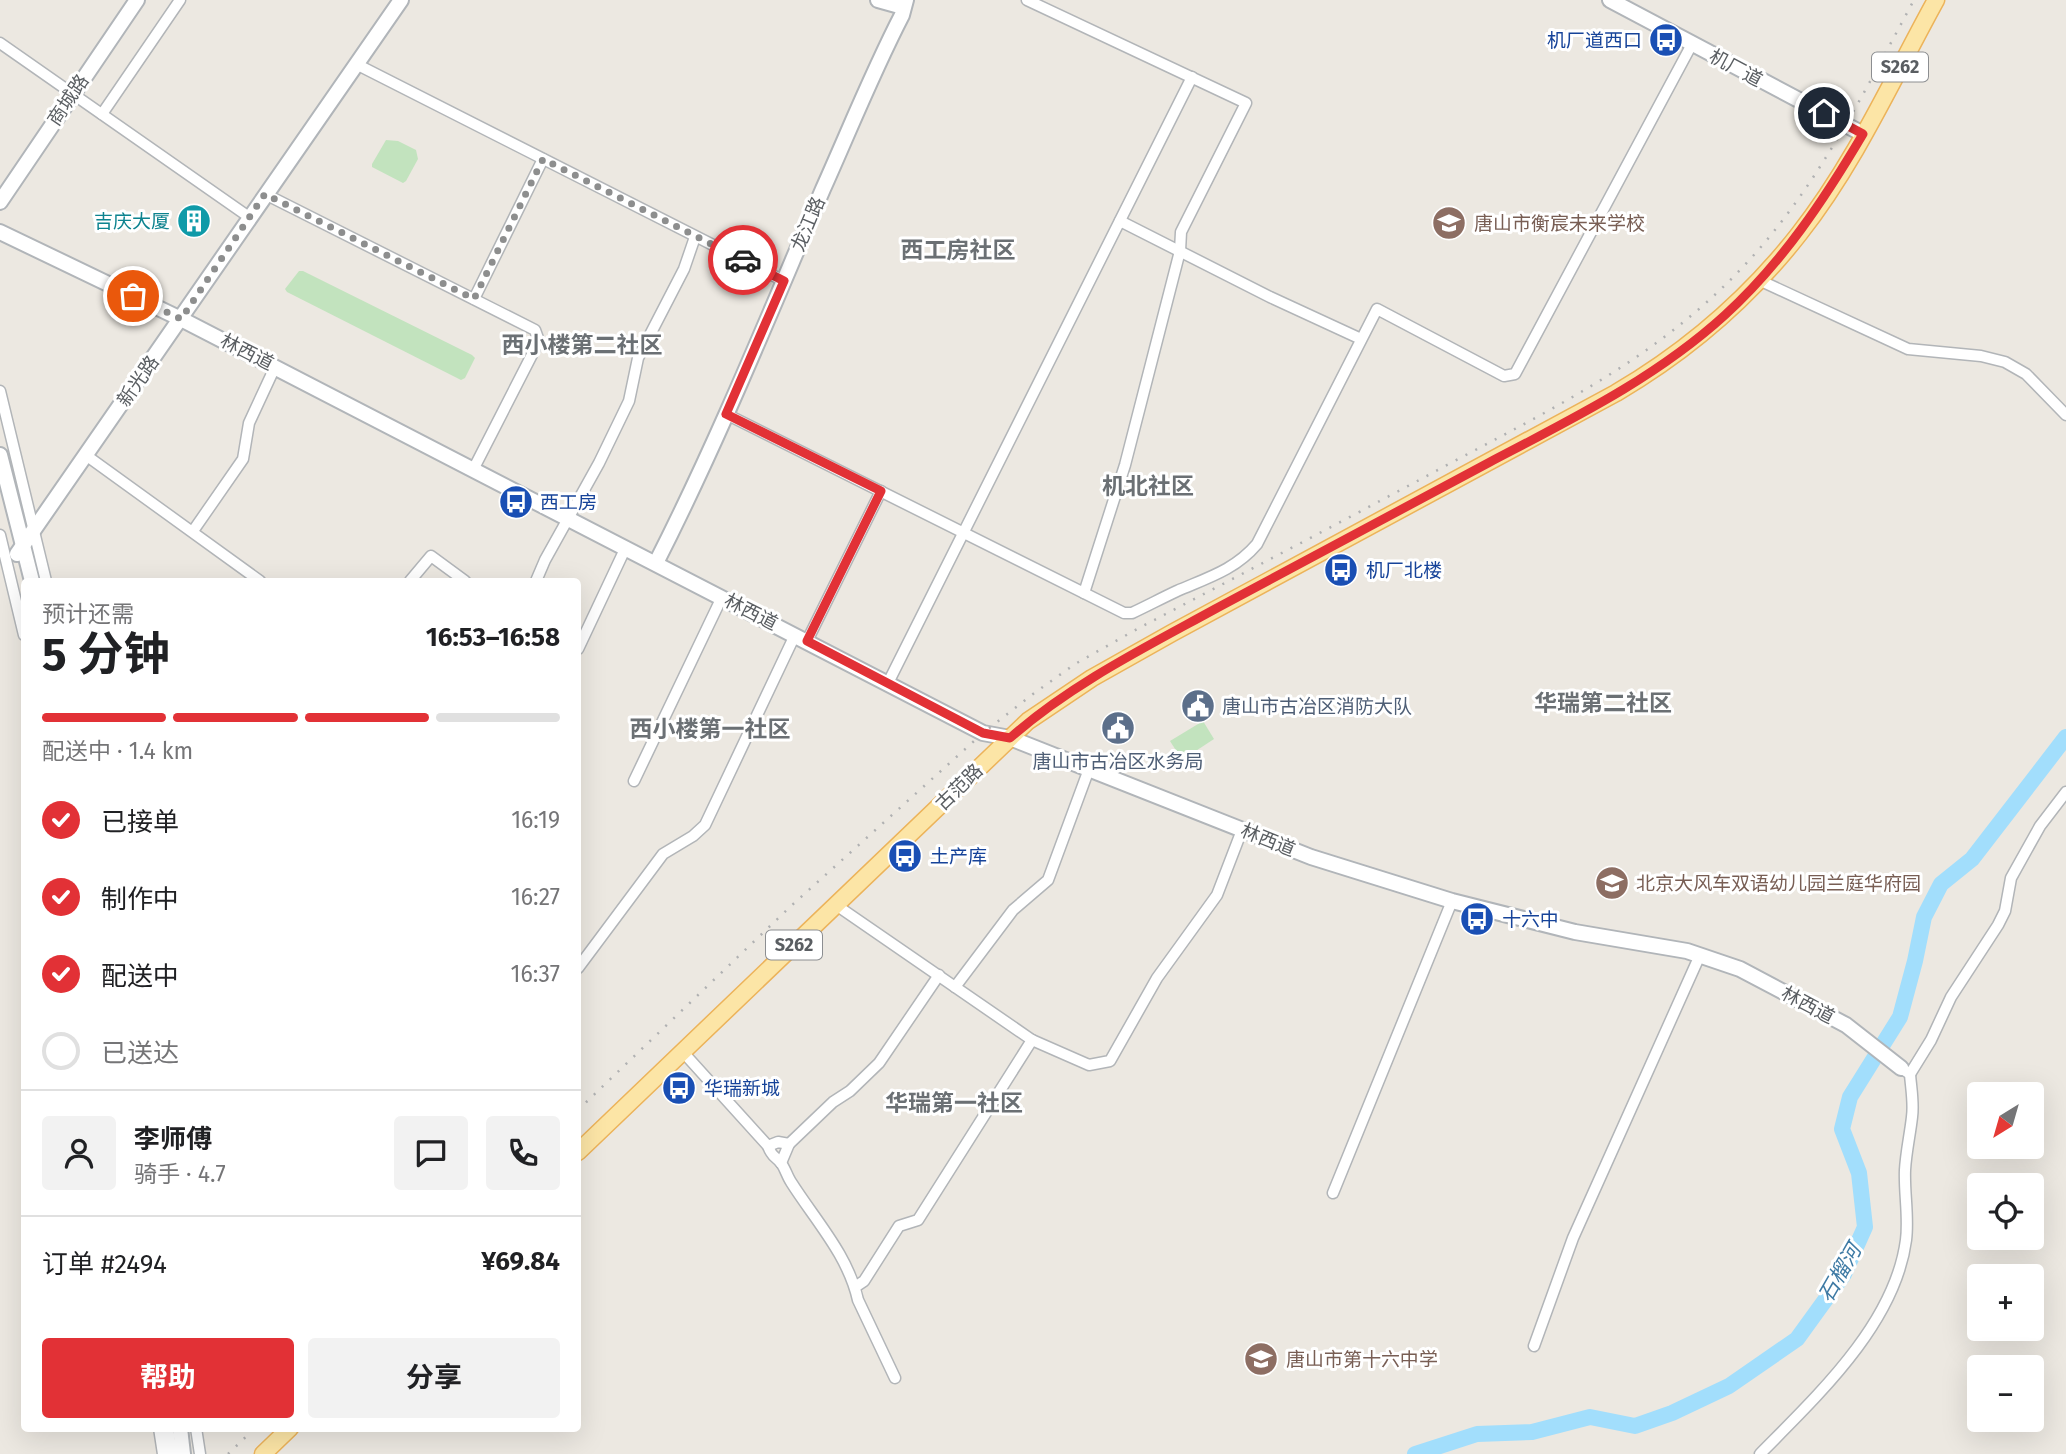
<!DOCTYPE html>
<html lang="zh">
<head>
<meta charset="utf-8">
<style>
	body { margin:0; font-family:"Fira Sans","Noto Sans SC",sans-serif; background:#f2f2f2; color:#202124; height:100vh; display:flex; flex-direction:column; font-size:26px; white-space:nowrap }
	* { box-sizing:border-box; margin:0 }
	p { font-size:23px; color:#757577 }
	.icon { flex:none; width:38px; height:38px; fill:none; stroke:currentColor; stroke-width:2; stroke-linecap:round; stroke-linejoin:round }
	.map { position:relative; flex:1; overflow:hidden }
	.drawer { position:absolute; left:21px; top:578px; width:560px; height:854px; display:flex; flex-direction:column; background:#fff; border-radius:7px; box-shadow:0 7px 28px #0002 }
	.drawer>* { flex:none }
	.needle { width:46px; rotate:217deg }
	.tools { position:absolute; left:1967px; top:1082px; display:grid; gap:14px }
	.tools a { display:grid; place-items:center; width:77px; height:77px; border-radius:7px; background:#fff; box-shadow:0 7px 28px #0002; font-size:35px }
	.pin { position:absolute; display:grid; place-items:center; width:60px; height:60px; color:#fff; margin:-30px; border:4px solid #fff; border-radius:50%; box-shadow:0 2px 7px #0007 }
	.courier { position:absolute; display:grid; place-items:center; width:70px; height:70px; margin:-35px; border:5px solid #e23136; border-radius:50%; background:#fff; color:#222; box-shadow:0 2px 9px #0007 }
	.summary em { font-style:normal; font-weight:700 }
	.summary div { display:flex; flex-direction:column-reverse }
	.summary { display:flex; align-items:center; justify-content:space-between; height:119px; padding:0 21px }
	h1 { font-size:46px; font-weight:700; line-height:52px }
	.bar { display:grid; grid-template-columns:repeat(4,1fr); gap:10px 7px; align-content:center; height:84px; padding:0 21px }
	.bar i { height:9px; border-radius:5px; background:#e0e0e0 }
	.bar .on { background:#e23136 }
	.bar p { grid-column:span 4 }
	.line { display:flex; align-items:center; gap:18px; padding:0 21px; border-top:2px solid #e0e0e0 }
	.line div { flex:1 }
	.round { display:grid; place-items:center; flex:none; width:74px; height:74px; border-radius:7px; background:#f2f2f2 }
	ol { padding:0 21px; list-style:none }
	li { display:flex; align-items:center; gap:21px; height:77px }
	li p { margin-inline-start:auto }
	li .icon { padding:7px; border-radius:50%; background:#e23136; color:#fff; stroke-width:4 }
	li:last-child { color:#757577 }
	li i { width:38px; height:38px; border:4px solid #e0e0e0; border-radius:50% }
	.button { display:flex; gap:14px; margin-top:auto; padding:14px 21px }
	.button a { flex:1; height:80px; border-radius:7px; background:#e23136; color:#fff; font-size:28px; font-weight:700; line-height:80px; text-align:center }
	.button a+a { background:#f2f2f2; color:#202124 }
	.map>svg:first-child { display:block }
	.green { fill:#c2e3be }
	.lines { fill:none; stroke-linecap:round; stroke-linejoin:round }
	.river { stroke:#a2defc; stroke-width:16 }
	.street-casing { stroke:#b2b5b8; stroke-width:13 }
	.secondary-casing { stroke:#b1b5b9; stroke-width:18 }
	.primary-casing { stroke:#ecb35a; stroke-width:19 }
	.street { stroke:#fff; stroke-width:10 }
	.secondary { stroke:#fff; stroke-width:14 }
	.primary { stroke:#fce5a6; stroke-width:16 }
	.rail { stroke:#b0b1b2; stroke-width:2.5; stroke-dasharray:2 9; stroke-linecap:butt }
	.done { stroke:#8d8e8e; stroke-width:7; stroke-dasharray:0 12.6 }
	.route { stroke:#e23136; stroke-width:9 }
	.labels { text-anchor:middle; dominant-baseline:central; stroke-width:6; stroke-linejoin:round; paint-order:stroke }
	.shield { fill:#fff; stroke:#8c8e91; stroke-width:2 }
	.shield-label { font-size:18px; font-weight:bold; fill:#5a5e62 }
	.transit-label { font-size:19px; fill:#164399; stroke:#fff; text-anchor:start }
	.street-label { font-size:19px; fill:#5a5e62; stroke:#fff }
	.culture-label { font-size:19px; fill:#0d838f; stroke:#fff; text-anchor:end }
	.education-label { font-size:19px; fill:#785e54; stroke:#fff; text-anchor:start }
	.service-label { font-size:19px; fill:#4e5e75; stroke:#fff; text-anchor:start }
	.water-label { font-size:21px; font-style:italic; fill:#3e7aa4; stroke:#fff }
	.quarter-label { font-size:23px; font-weight:bold; fill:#6b7074; stroke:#fff }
</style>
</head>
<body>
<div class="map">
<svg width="2066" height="1454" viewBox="0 0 2066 1454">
	<rect width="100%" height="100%" fill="#ece8e1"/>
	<!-- green -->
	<g class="green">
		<path d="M386,140L398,141L416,150L418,159L406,181L403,183L372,167V164Z"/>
		<path d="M299,271H303L472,355L475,358L465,378L461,380L287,292L285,289Z"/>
		<path d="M1203,721L1214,739L1182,760L1170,741Z"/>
	</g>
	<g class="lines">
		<!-- river -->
		<path class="river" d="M1415,1454L1477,1434L1532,1432L1590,1417L1635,1426L1672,1413L1729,1386L1797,1339L1844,1274L1865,1227L1859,1173L1842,1129L1850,1097L1900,1017L1915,961L1924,917L1941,884L1972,859L2066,737"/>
		<!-- street casing -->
		<g class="street-casing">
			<g id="street">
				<path d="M1027,0L1246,103L1181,232L1180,251L1125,465L1084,593"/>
				<path d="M0,43L249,217"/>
				<path d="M356,64L784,281"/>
				<path d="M102,114L180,0"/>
				<path d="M265,194L535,330L539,341L474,468"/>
				<path d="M1120,221L1270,297L1361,339"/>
				<path d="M1759,280L1908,349L1981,356L2005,362L2026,374L2066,415"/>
				<path d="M474,299L543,159"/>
				<path d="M0,391L46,581"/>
				<path d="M726,414L1124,613H1132C1147,606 1162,598 1177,591C1207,578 1235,570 1257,544L1377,309L1504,376L1515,374L1692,44"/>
				<path d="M87,456L260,581"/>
				<path d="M193,531L243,459L249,423L275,367"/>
				<path d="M0,535L24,635"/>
				<path d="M410,581L431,556L465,581"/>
				<path d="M536,581L545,560L599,463L629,401L638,358L684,269L695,237"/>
				<path d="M807,641L881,491"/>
				<path d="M578,649L626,547"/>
				<path d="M888,683L1192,77"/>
				<path d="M634,781L722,597"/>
				<path d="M836,905L1032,1040L1089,1065L1110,1061L1157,978L1217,895L1242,830"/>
				<path d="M578,968L663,854L693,836L705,825L795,635"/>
				<path d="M955,987L1013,910L1048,880L1089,769"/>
				<path d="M682,1051L768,1146C772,1157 774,1155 781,1163C785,1168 787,1176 791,1182C815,1220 848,1255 858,1300L895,1378"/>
				<path d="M1910,1074L1931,1040L1951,997L1998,925L2005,911L2011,878L2040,826L2066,792"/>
				<path d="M768,1146L778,1142L789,1144"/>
				<path d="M781,1163L789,1144L833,1102L850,1091L879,1063L939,975"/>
				<path d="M1333,1193L1452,901"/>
				<path d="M855,1287L864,1281L899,1226L918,1220L1032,1040"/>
				<path d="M1534,1346L1573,1238L1700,955"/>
				<path d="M159,1428L163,1454"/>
				<path d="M196,1428L200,1454"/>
				<path d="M1760,1454C1817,1396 1895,1324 1906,1240C1909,1217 1904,1193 1905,1170C1906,1152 1910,1135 1912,1117C1914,1103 1911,1088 1910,1074L1901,1068"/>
			</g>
		</g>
		<!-- secondary casing -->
		<g class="secondary-casing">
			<g id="secondary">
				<path d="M878,0L903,7"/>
				<path d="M1610,0L1863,134"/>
				<path d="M0,202L137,0"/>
				<path d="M0,232L181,319L983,733L1010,738L1311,857L1452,901L1575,932L1687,951L1740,969L1846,1025L1901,1068"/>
				<path d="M0,455L32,581"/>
				<path d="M17,554L401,0"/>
				<path d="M656,563C718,441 769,315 823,189C849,131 873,71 902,15L906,0"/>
				<path d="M166,1428L170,1454"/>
				<path d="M180,1428L183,1454"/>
			</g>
		</g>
		<!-- primary casing -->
		<g class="primary-casing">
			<g id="primary">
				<path d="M578,1152L1028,721L1092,678L1172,633L1616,393C1686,352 1749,298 1799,234C1855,163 1893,78 1936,0"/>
				<path d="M263,1454L290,1428"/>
			</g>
		</g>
		<!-- street -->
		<use href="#street" class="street"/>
		<!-- secondary -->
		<use href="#secondary" class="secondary"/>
		<!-- primary -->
		<use href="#primary" class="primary"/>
		<!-- rail -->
		<g class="rail">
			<path d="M578,1110L791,906L983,733L1033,694L1075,664L1139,628C1242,574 1345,520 1447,465C1554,408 1655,359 1740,270C1815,192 1863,94 1914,0"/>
			<path d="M228,1454L255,1428"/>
		</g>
	</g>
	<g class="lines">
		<!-- done -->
		<path class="done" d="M133,296L181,319L265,194L474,299L543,159L743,260"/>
		<!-- route -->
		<path class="route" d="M743,260L784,281L726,414L881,491L807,641L983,733L1010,738C1071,684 1146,647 1217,608C1308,559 1399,510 1490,462C1572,419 1656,378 1725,315C1782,263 1824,200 1863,134L1824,113"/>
	</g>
	<!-- icons -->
	<defs>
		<g id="bus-disc" transform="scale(1.75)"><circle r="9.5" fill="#1a4fb4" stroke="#fff"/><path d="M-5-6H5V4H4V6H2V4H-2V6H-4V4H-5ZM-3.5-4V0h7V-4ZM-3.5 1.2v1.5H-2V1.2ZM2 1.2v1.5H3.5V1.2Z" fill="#fff"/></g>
		<g id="building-disc" transform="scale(1.75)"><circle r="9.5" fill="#0f9aa8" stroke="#fff"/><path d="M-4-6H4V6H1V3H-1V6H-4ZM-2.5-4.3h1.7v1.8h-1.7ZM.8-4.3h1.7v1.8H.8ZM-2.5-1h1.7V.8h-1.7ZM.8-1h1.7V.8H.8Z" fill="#fff"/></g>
		<g id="school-disc" transform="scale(1.75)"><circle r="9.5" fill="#8d6e63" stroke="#fff"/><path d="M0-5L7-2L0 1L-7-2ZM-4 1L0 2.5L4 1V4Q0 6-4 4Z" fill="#fff"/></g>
		<g id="civic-disc" transform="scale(1.75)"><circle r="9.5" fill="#5c6f8a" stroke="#fff"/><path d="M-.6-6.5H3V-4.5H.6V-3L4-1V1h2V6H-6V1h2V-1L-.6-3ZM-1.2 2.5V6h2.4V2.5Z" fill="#fff"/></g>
	</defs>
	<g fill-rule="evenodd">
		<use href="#bus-disc" x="1666" y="40"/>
		<use href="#building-disc" x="194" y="221"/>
		<use href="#school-disc" x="1449" y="223"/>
		<use href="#bus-disc" x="516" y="502"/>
		<use href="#bus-disc" x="1341" y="570"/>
		<use href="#civic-disc" x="1198" y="706"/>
		<use href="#civic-disc" x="1118" y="728"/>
		<use href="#bus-disc" x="905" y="856"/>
		<use href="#school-disc" x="1612" y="883"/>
		<use href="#bus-disc" x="1477" y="919"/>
		<use href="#bus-disc" x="679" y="1088"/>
		<use href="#school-disc" x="1261" y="1359"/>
	</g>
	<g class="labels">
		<!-- shield labels -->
		<g class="shield">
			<rect x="1872" y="52.5" width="56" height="29" rx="5"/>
			<rect x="766" y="930.5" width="56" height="29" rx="5"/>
		</g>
		<g class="shield-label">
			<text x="1900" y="67">S262</text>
			<text x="794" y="945">S262</text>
		</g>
		<!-- transit labels -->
		<g class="transit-label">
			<text x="1642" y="40" text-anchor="end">机厂道西口</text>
			<text x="540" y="502">西工房</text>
			<text x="1366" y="570">机厂北楼</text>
			<text x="930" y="856">土产库</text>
			<text x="1502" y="919">十六中</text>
			<text x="704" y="1088">华瑞新城</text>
		</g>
		<!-- street labels -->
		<g class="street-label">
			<text transform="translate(1736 68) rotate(28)">机厂道</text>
			<text transform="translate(68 100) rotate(-56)">商城路</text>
			<text transform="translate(808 224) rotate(-67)">龙江路</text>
			<text transform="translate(247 352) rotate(27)">林西道</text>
			<text transform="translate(138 381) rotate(-55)">新光路</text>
			<text transform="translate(751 612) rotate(27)">林西道</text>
			<text transform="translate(959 787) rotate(-44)">古范路</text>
			<text transform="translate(1268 840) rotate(22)">林西道</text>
			<text transform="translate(1808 1005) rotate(28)">林西道</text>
		</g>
		<!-- culture labels -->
		<g class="culture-label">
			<text x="170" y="221">吉庆大厦</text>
		</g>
		<!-- education labels -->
		<g class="education-label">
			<text x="1474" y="223">唐山市衡宸未来学校</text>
			<text x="1636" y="883">北京大风车双语幼儿园兰庭华府园</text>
			<text x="1286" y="1359">唐山市第十六中学</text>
		</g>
		<!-- service labels -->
		<g class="service-label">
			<text x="1222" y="706">唐山市古冶区消防大队</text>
			<text x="1118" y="761" text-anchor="middle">唐山市古冶区水务局</text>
		</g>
		<!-- water labels -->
		<g class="water-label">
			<text transform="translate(1840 1273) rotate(-60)">石榴河</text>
		</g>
		<!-- quarter labels -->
		<g class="quarter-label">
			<text x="958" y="250">西工房社区</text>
			<text x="582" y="345">西小楼第二社区</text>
			<text x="1148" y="486">机北社区</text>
			<text x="1603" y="703">华瑞第二社区</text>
			<text x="710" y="729">西小楼第一社区</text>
			<text x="954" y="1103">华瑞第一社区</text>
		</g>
	</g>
</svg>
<div class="tools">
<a><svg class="needle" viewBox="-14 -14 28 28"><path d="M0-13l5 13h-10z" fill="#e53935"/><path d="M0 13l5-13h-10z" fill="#757577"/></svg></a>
<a><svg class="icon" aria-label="locate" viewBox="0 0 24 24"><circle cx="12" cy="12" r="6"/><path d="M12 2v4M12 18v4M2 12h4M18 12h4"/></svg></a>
<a>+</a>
<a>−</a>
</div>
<div class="pin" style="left:133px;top:296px;background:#ea580c"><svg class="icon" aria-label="bag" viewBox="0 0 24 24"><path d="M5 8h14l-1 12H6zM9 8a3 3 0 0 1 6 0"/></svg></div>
<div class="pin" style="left:1824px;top:113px;background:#1f2937"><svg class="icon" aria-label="home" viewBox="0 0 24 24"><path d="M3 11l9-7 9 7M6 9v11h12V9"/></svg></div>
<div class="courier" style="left:743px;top:260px"><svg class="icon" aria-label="car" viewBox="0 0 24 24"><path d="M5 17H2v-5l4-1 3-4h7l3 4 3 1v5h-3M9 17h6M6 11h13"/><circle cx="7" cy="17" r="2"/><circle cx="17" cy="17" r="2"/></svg></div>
<section class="drawer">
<div class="summary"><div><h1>5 分钟</h1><p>预计还需</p></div><em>16:53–16:58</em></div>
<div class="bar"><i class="on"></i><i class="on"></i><i class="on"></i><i></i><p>配送中 · 1.4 km</p></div>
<ol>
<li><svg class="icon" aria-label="check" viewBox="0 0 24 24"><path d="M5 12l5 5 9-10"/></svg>已接单<p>16:19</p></li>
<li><svg class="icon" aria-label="check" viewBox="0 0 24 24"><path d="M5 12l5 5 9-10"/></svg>制作中<p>16:27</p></li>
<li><svg class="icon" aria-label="check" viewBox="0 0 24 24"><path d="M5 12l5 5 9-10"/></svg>配送中<p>16:37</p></li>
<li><i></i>已送达</li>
</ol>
<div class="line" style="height:126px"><a class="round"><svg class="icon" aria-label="person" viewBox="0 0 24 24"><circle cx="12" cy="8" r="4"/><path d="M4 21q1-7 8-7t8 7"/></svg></a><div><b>李师傅</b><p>骑手 · 4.7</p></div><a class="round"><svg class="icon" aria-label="chat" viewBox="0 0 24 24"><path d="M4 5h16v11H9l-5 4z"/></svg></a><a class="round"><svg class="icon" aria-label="phone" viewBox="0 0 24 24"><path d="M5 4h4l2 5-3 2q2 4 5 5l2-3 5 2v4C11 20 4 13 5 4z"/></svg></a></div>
<div class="line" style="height:91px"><div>订单 #2494</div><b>¥69.84</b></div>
<div class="button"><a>帮助</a><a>分享</a></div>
</section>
</div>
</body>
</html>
